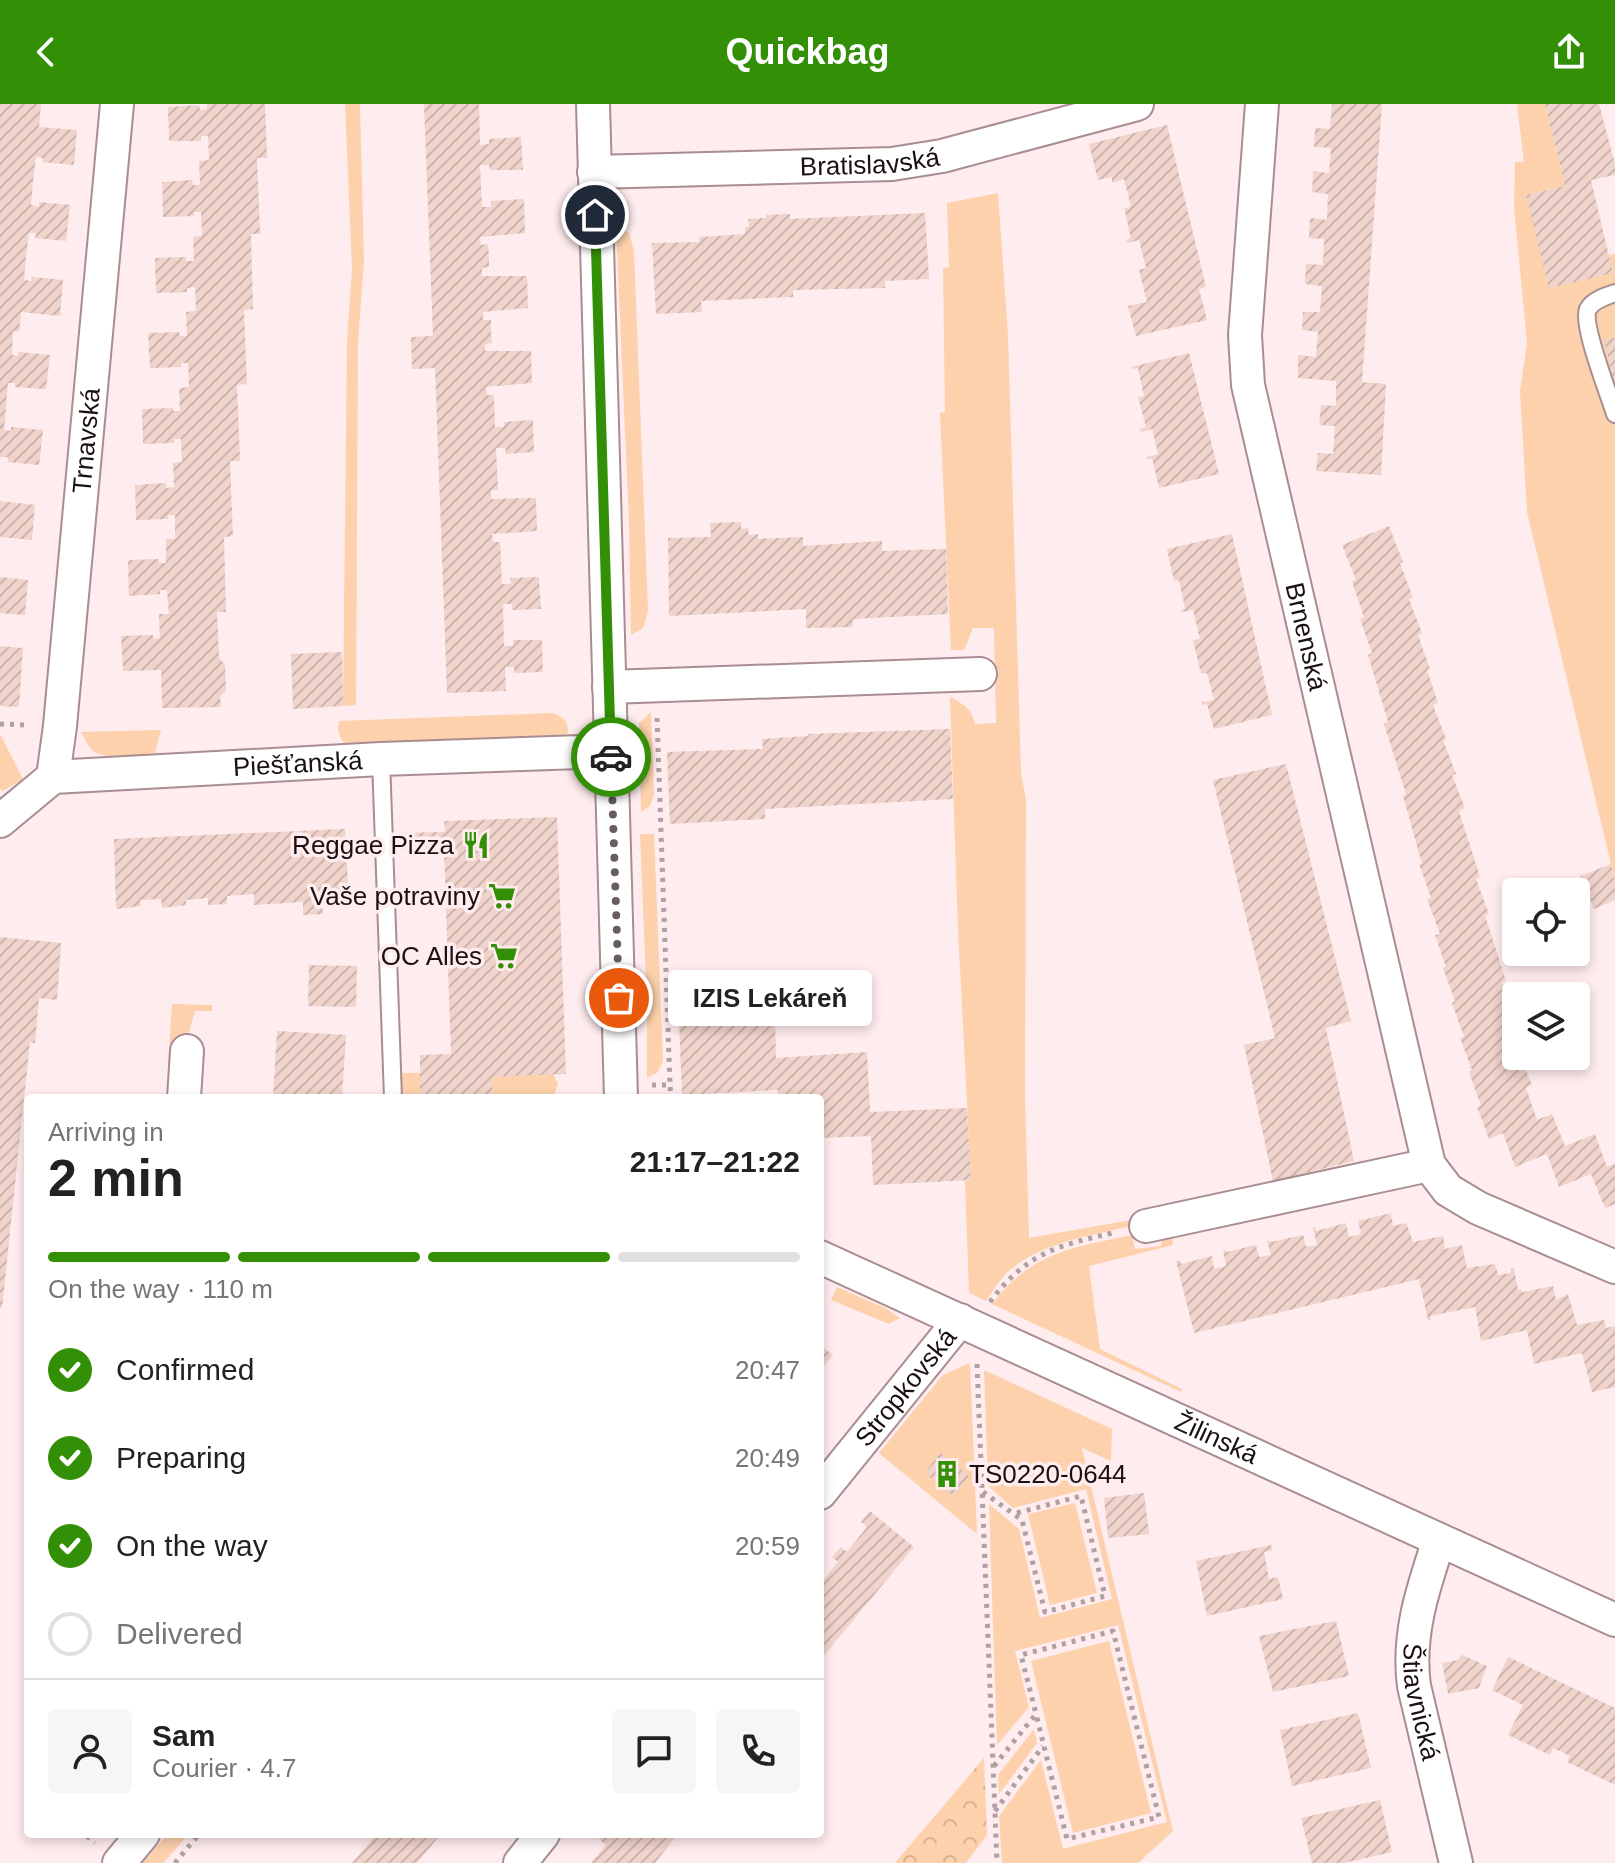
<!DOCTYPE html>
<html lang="en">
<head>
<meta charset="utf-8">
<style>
	body { margin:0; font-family:Arial,sans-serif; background:#f6f6f6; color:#222; height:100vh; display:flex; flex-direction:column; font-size:30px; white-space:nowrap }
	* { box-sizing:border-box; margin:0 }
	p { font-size:26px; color:#767676 }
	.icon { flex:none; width:44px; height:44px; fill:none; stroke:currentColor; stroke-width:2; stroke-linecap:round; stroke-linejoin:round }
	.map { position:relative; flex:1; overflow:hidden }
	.details { position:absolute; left:24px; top:990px; width:800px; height:744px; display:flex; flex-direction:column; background:#fff; border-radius:8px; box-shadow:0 4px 12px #0003 }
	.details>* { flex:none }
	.fabs { position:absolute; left:1502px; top:774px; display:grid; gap:16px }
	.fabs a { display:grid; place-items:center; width:88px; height:88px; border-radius:8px; background:#fff; box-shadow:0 4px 12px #0003; font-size:40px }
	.pin { position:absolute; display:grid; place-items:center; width:68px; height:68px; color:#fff; margin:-34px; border:4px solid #fff; border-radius:50%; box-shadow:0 2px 8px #0007 }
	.courier { position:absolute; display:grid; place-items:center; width:80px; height:80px; margin:-40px; border:6px solid #339006; border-radius:50%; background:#fff; color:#222; box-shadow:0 2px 10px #0007 }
	.bubble { position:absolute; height:56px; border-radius:8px; background:#fff; box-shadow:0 4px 12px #0003; font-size:26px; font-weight:700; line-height:56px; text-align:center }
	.summary em { font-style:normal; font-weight:700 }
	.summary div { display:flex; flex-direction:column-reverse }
	.summary { display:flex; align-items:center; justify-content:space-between; height:136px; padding:0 24px }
	h1 { font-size:52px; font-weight:700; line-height:60px }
	.bar { display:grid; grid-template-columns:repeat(4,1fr); gap:12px 8px; align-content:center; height:96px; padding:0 24px }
	.bar i { height:10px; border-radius:6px; background:#e0e0e0 }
	.bar .current { background:#339006 }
	.bar p { grid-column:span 4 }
	.line { display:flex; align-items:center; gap:20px; padding:0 24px; border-top:2px solid #e0e0e0 }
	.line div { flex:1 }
	.round { display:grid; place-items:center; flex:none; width:84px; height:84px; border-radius:8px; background:#f6f6f6 }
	ol { padding:0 24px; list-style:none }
	li { display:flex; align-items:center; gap:24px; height:88px }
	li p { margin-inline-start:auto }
	li .icon { padding:8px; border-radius:50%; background:#339006; color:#fff; stroke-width:4 }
	li:last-child { color:#767676 }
	li i { width:44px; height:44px; border:4px solid #e0e0e0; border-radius:50% }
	header { display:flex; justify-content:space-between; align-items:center; height:104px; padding:0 24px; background:#339006; color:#fff; font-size:36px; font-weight:700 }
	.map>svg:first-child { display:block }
	.green { fill:#fcd1ac }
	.park { fill:url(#park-crowns) }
	.building { fill:url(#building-hatch) }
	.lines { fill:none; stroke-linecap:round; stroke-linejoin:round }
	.service-casing { stroke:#a98d90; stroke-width:20 }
	.minor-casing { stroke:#a98d90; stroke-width:36 }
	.path { stroke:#b0a0a2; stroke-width:5; stroke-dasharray:4 6; stroke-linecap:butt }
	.service { stroke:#fff; stroke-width:16 }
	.minor { stroke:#fff; stroke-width:32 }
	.done { stroke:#6a5d5e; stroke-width:8; stroke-dasharray:0 14.4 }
	.route { stroke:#339006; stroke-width:10 }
	.labels { text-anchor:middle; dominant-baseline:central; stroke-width:7; stroke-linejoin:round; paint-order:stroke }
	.street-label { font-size:26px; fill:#1a1011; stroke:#ffecee }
	.poi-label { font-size:26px; fill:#1a1011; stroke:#ffecee; text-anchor:end }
</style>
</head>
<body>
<header><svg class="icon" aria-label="back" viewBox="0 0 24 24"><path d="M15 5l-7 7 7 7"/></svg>Quickbag<svg class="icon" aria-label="share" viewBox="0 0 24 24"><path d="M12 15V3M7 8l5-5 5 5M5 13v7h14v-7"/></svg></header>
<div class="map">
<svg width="1615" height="1759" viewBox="0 0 1615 1759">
	<defs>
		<pattern id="park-crowns" width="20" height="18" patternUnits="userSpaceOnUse" patternTransform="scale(2)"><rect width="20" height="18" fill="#fcd1ac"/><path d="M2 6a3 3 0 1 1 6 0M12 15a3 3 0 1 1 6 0" fill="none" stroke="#d7b293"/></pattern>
		<pattern id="building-hatch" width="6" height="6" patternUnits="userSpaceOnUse" patternTransform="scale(2)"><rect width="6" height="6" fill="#f0d3cb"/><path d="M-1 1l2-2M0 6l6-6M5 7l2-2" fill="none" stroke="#cdb4ad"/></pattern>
	</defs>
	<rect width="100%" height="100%" fill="#ffecee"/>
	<!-- green -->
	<g class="green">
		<path d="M345,0H360L364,157L358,239L356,601L343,602L347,237L352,164Z"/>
		<path d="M1517,0H1545L1565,82L1526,91L1613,169L1609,151L1615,150V777L1527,408L1520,287L1527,239L1514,103L1515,58H1524Z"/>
		<path d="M998,89L1008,231L1021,669L1026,696L1025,993L1029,1134L1131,1116V1122C1090,1132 1042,1138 1009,1167C1000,1175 993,1187 986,1197L969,1189L965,1077L971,1076L958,825L950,593C963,600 972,604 975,620L996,619L994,524H973L964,546H951L940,309L945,308L943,164L949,163L947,99Z"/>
		<path d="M616,123L629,129L634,147L648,507L643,524L631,531L629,417Z"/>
		<path d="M651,608L654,691L650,702L641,708L639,619Z"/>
		<path d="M553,609C564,613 568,617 568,629L562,632L350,643C341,639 336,626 339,617Z"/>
		<path d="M161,626L155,649C139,650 111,656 96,649C89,645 85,635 81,628Z"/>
		<path d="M0,630L23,675L3,687L0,685Z"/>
		<path d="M640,730H654L663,957L657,969L647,974V900Z"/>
		<path d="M172,900L212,901V907H195L189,928L169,946Z"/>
		<path d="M397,969H420V994H398Z"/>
		<path d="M553,970L558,980L553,994H493L492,973Z"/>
		<path d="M1171,1126L1173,1141L1089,1162L1100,1245L1182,1285L1181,1288L992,1200C1032,1148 1071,1144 1132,1131L1135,1145L1161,1142L1164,1131Z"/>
		<path d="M837,1183L885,1204L900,1214L889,1220L831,1196Z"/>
		<path d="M970,1259L977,1430L879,1349L943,1271Z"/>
		<path d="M984,1266L1112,1325L1111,1357L1082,1344L1173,1727L1138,1759H1002L999,1712L1041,1656L1063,1745L1167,1718L1118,1521L1015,1547L1029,1603L997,1641L989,1400L1019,1425L1040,1514L1112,1495L1086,1385L1013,1404L988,1382Z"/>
		<path d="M1075,1399L1097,1489L1050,1501L1028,1410Z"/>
		<path d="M1109,1537L1151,1709L1073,1729L1031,1557Z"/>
		<path d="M1034,1625L1037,1639L999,1690L998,1671Z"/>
		<path d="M168,1730H189L163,1759H142Z"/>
	</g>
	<!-- park -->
	<path class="park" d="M984,1654L987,1731L966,1759H895Z"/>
	<!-- building -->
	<g class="building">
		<path d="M0,0H41L39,23L77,26L74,61L42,58L43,54L36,53L33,78L31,101L39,103V98L70,101L66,137L35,134L36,129H29L26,152L24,176L31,177L32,173L63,176L60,212L21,208L19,228L13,227L12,251L18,252V248L50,251L46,285L15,283V279H8L6,302L4,326L11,327V323L43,326L39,361L8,358V353H0Z"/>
		<path d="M207,0H265L267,54H257L260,130H251L253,205L244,206L247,280L237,281L240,357H230L233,432L224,433L226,508H217L219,554L225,561L226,586L220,593L221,603L162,604L161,566L123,567L121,532L153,531V535L160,534L159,510H169L167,486H160V490L129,492L128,456L159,455V459H166V435H175V411H168V415L136,416L135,381L166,379V384L174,383L173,359L182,358L181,335H174V339L143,340L142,305L173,304V307H180L179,284L189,283L188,259H181V263L150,264L148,229L179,228L180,232H187L186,208L196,207L195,183L187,184V188L156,189L155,154L186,153V157H194L193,133L202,132L201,108H194V112L163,113L162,78L192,76L193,81H200L199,57L209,56L208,32H201V37H169L168,3L199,1L200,6L207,5Z"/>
		<path d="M424,0H479L480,41L489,40V35L521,33L523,66H490L489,61H480L482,103H491V97L524,95L525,129L480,133L481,141L488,140L489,152V163L482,164V172H527L528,204L483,208V216H491V227L492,239L485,240V247H531L532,279L486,283L487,291H494L495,323H504V318L533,316L534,348L506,350L505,344H496L498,386H491V395L536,394L537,427L492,430L493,438H500L502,480H511L510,474L539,473L541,505L512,506V500H503L504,542H513V536H542L543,568L514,569V563H505L506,587L447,589L435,264L412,265L411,233L433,232Z"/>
		<path d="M1332,0H1382L1362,278L1386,280L1381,371L1316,367L1318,349L1333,350L1335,322L1319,321L1321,301L1336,302V277L1298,274V251L1316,253L1318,228L1302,226L1303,208H1320L1322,182L1305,180L1306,160L1323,161L1324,135L1309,134L1310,114L1327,116L1328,90L1312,88L1313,67L1329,69L1331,44L1314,43L1315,24L1330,25Z"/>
		<path d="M1545,0H1599L1615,60V71L1591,76L1613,169L1549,184L1526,91L1565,82Z"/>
		<path d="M1167,21L1206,183L1199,185L1207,216L1136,232L1128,202L1147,198L1139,166L1146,164L1139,136L1127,139L1126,136L1131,134L1124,104L1131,103L1124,75L1112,79V73L1098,76L1089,40Z"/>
		<path d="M925,109L929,175L885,177V184L793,186V193L701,197L702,208L656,210L652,139L699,138V133L745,130V123H749L748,115L766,114V111L790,110V115Z"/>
		<path d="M1615,234V278H1614L1604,236Z"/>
		<path d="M1189,249L1219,370L1159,384L1152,354L1148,356L1147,353L1158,350L1152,325L1141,328L1140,325L1146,323L1138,293L1144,292L1138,264L1132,265L1131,263Z"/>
		<path d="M0,397L35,401L32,436L0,433Z"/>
		<path d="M741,418V425L748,424L749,431L758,430V435L803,433V442L882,437V447L946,445L948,510L853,515V523L806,524V505L669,512L668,434L711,433L710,419Z"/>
		<path d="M1389,422L1403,458L1400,459L1413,494L1409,495L1422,529L1418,531L1430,565L1427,566L1438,599L1433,601L1446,635L1443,636L1456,670L1452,671L1465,704L1459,707L1480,773L1476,775L1489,810L1485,811L1506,877L1502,878L1515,912L1510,915L1516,931V952H1520L1532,981L1526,984L1537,1016L1552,1010L1565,1042L1595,1030L1607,1063L1615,1060V1100L1605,1104L1591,1070L1559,1083L1547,1050L1515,1063L1503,1029L1489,1035L1477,1003L1481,1002L1469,968L1472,966L1460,934L1464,933L1452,899L1455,897L1443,864L1446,863L1435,831L1440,830L1427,795L1431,794L1419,760H1422L1403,692L1406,690L1384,620L1388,618L1368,551L1372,549L1360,515L1364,514L1352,477L1356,476L1342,441Z"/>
		<path d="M1232,430L1272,611L1214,625L1207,600L1202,601V598L1214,596L1207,569L1201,570L1193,536L1200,535L1193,506L1182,508L1181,506L1185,504L1179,476L1174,477L1167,445Z"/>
		<path d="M0,473L28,476L25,511L0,509Z"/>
		<path d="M0,542L23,544L19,603L0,602Z"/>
		<path d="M342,548L343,602L293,605L291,550Z"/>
		<path d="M950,625L953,695L765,705V715L670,720L667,648L763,645L762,635L809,632L808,630Z"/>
		<path d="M1286,660L1351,917L1326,924L1354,1057L1273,1077L1244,941L1275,934L1213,676Z"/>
		<path d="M557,713L566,970L492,973L493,994H420V951L451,950L444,745L398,746V729L445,728L444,717Z"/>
		<path d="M345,725L349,798L322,799L323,810L303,811V798L254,801V790L227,792V800L208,801V794L186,796V801L162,804L161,795L140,796L141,802L116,805L114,735Z"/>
		<path d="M1611,760L1615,777V796L1594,805L1580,772Z"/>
		<path d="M0,833L61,839L57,896L39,894L35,939L30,938L2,1204H0Z"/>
		<path d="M309,861L357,862L356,903L308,902Z"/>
		<path d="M729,913V916L775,914L776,954L867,948L870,1008L967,1004L971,1076L873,1081L871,1032L820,1034V994H778V986L682,991L679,916Z"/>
		<path d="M277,927L346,931L342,994H273Z"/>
		<path d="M1391,1109L1393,1122L1406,1119L1413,1138L1443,1132L1445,1145L1462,1141L1467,1164L1495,1160L1498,1171L1511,1169V1165L1514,1164L1518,1186L1521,1185L1523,1188L1553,1182L1556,1196L1568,1190L1577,1221L1604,1216L1606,1224L1615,1222V1283L1592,1288L1582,1249L1534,1260L1527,1226L1481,1237L1475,1203L1430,1212L1431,1216H1428L1419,1175L1194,1229L1176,1157H1180L1181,1160L1212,1152L1214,1165L1226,1162L1223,1145L1227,1148L1256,1141L1259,1153L1271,1151L1267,1136L1271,1138L1303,1131L1306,1143L1317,1141L1313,1124L1315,1123L1316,1127L1346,1119L1349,1133L1361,1130L1358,1117Z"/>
		<path d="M820,1241L833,1251L820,1267Z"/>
		<path d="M940,1349L969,1372L954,1392L925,1369Z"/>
		<path d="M1144,1389L1149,1430L1108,1434L1104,1394Z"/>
		<path d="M870,1407L914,1443L820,1556V1480L838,1458L832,1453L841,1443L847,1448L867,1423L861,1418Z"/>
		<path d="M1271,1441L1273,1446L1264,1448L1269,1475L1278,1473L1283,1495L1207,1512L1196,1457Z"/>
		<path d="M1336,1517L1349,1572L1273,1588L1259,1532Z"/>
		<path d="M1462,1551L1487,1562L1479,1584L1448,1590L1442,1559L1458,1556Z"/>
		<path d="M1508,1553L1615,1604V1681L1567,1658L1570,1652L1553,1644L1550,1651L1508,1631L1523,1601L1492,1586Z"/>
		<path d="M1358,1609L1371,1664L1292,1682L1280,1626Z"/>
		<path d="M1380,1696L1392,1748L1344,1759H1312L1301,1714Z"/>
		<path d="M377,1730H441L417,1759H352Z"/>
		<path d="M603,1730H678L655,1759H591L606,1741L599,1735Z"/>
	</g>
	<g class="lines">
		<!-- service casing -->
		<g class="service-casing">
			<g id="service">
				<path d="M1615,189C1606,192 1593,196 1588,205C1581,220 1609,290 1615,310"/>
				<path d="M381,655L393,994"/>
			</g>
		</g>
		<!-- minor casing -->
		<g class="minor-casing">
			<g id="minor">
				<path d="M593,0L621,994"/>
				<path id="s1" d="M1262,0L1245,231L1248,281L1429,1061L1448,1086L1478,1104L1615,1163"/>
				<path id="s2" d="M594,68L892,60L942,52L1137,0"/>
				<path d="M609,583L980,570"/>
				<path id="s3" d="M53,673L60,622L117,0"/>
				<path id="s4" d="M0,717L53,673L381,655L610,647"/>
				<path d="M184,994L187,947"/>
				<path d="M1146,1122L1429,1061"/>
				<path id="s5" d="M820,1153L1615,1516"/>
				<path id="s6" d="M820,1389L960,1216"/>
				<path id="s7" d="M1439,1436C1423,1484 1407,1531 1414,1582L1456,1759"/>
				<path d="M119,1759L143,1730"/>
				<path d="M520,1759L543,1730"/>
			</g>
		</g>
		<!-- path -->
		<g class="path">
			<path d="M657,614L670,981"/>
			<path d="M0,620L27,621"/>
			<path d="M652,981H670L671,994"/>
			<path d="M990,1198C1027,1148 1059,1141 1117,1128"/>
			<path d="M977,1260L997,1759"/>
			<path d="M983,1388L1022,1416L1045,1508L1105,1492L1081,1392L1013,1410"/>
			<path d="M994,1662L1036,1610L1021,1551L1113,1527L1159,1713L1067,1735L1036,1610"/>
			<path d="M995,1707L1043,1642"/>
			<path d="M87,1732L95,1739"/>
			<path d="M175,1759L199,1730"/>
		</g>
		<!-- service -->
		<use href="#service" class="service"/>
		<!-- minor -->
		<use href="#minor" class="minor"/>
	</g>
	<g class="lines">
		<!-- done -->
		<path class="done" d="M611,653L619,894"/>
		<!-- route -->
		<path class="route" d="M595,111L611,653"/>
	</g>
	<!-- icons -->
	<defs>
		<g id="restaurant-bare" transform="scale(2.16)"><path d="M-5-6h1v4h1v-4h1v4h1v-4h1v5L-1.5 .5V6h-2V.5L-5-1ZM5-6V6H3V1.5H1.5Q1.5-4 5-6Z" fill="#339006" stroke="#ffecee" stroke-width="2.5" paint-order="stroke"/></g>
		<g id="supermarket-bare" transform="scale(2.16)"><path d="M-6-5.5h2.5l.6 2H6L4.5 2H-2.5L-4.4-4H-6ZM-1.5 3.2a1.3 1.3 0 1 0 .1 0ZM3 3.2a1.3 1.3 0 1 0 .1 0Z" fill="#339006" stroke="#ffecee" stroke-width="2.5" paint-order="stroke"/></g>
		<g id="building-bare" transform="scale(2.16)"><path d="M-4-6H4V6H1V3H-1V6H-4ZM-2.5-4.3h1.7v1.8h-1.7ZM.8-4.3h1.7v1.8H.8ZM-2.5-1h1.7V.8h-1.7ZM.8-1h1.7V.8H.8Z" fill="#339006" stroke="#ffecee" stroke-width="2.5" paint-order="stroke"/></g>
	</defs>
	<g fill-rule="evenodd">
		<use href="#restaurant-bare" x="476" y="741"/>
		<use href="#supermarket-bare" x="502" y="792"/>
		<use href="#supermarket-bare" x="504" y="852"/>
		<use href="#building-bare" x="947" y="1370"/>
	</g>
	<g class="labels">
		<!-- street labels -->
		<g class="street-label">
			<text stroke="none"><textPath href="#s2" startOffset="276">Bratislavská</textPath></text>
			<text stroke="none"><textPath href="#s3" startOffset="338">Trnavská</textPath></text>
			<text stroke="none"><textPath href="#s1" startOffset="540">Brnenská</textPath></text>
			<text stroke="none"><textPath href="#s4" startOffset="314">Piešťanská</textPath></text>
			<text stroke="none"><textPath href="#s6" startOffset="136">Stropkovská</textPath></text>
			<text stroke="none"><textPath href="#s5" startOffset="436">Žilinská</textPath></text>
			<text stroke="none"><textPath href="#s7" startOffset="166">Štiavnická</textPath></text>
		</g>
		<!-- poi labels -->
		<g class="poi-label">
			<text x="454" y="741">Reggae Pizza</text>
			<text x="480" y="792">Vaše potraviny</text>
			<text x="482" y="852">OC Alles</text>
			<text x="969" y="1370" text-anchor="start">TS0220-0644</text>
		</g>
	</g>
</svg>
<div class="fabs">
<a><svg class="icon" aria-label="locate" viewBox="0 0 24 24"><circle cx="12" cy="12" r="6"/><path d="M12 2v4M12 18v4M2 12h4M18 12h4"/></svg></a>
<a><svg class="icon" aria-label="layers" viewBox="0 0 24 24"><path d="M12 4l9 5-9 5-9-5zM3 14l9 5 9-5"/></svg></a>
</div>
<div class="pin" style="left:619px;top:894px;background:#ea580c"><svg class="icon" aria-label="bag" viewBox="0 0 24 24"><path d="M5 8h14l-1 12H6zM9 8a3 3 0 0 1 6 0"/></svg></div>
<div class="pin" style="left:595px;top:111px;background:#1f2937"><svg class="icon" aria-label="home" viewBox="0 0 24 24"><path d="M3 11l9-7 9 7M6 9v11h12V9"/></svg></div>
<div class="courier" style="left:611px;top:653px"><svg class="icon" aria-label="car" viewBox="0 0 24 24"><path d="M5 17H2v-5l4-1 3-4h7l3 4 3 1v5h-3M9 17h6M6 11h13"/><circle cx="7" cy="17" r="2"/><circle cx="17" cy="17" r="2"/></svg></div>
<div class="bubble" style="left:668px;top:866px;width:204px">IZIS Lekáreň</div>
<section class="details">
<div class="summary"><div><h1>2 min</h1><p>Arriving in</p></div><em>21:17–21:22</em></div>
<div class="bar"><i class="current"></i><i class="current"></i><i class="current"></i><i></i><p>On the way · 110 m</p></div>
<ol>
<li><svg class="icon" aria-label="check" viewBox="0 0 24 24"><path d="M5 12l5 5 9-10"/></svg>Confirmed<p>20:47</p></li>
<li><svg class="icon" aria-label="check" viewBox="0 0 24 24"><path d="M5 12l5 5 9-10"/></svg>Preparing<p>20:49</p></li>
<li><svg class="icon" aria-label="check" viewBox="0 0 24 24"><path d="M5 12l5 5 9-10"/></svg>On the way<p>20:59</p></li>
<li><i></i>Delivered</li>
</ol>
<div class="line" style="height:144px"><a class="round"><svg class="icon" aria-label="person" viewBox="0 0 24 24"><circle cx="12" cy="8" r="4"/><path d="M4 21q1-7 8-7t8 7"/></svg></a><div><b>Sam</b><p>Courier · 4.7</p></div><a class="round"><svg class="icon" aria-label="chat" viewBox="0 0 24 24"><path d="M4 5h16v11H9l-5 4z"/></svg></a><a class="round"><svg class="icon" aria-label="phone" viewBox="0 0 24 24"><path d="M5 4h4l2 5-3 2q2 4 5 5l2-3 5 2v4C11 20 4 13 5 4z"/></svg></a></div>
</section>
</div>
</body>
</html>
